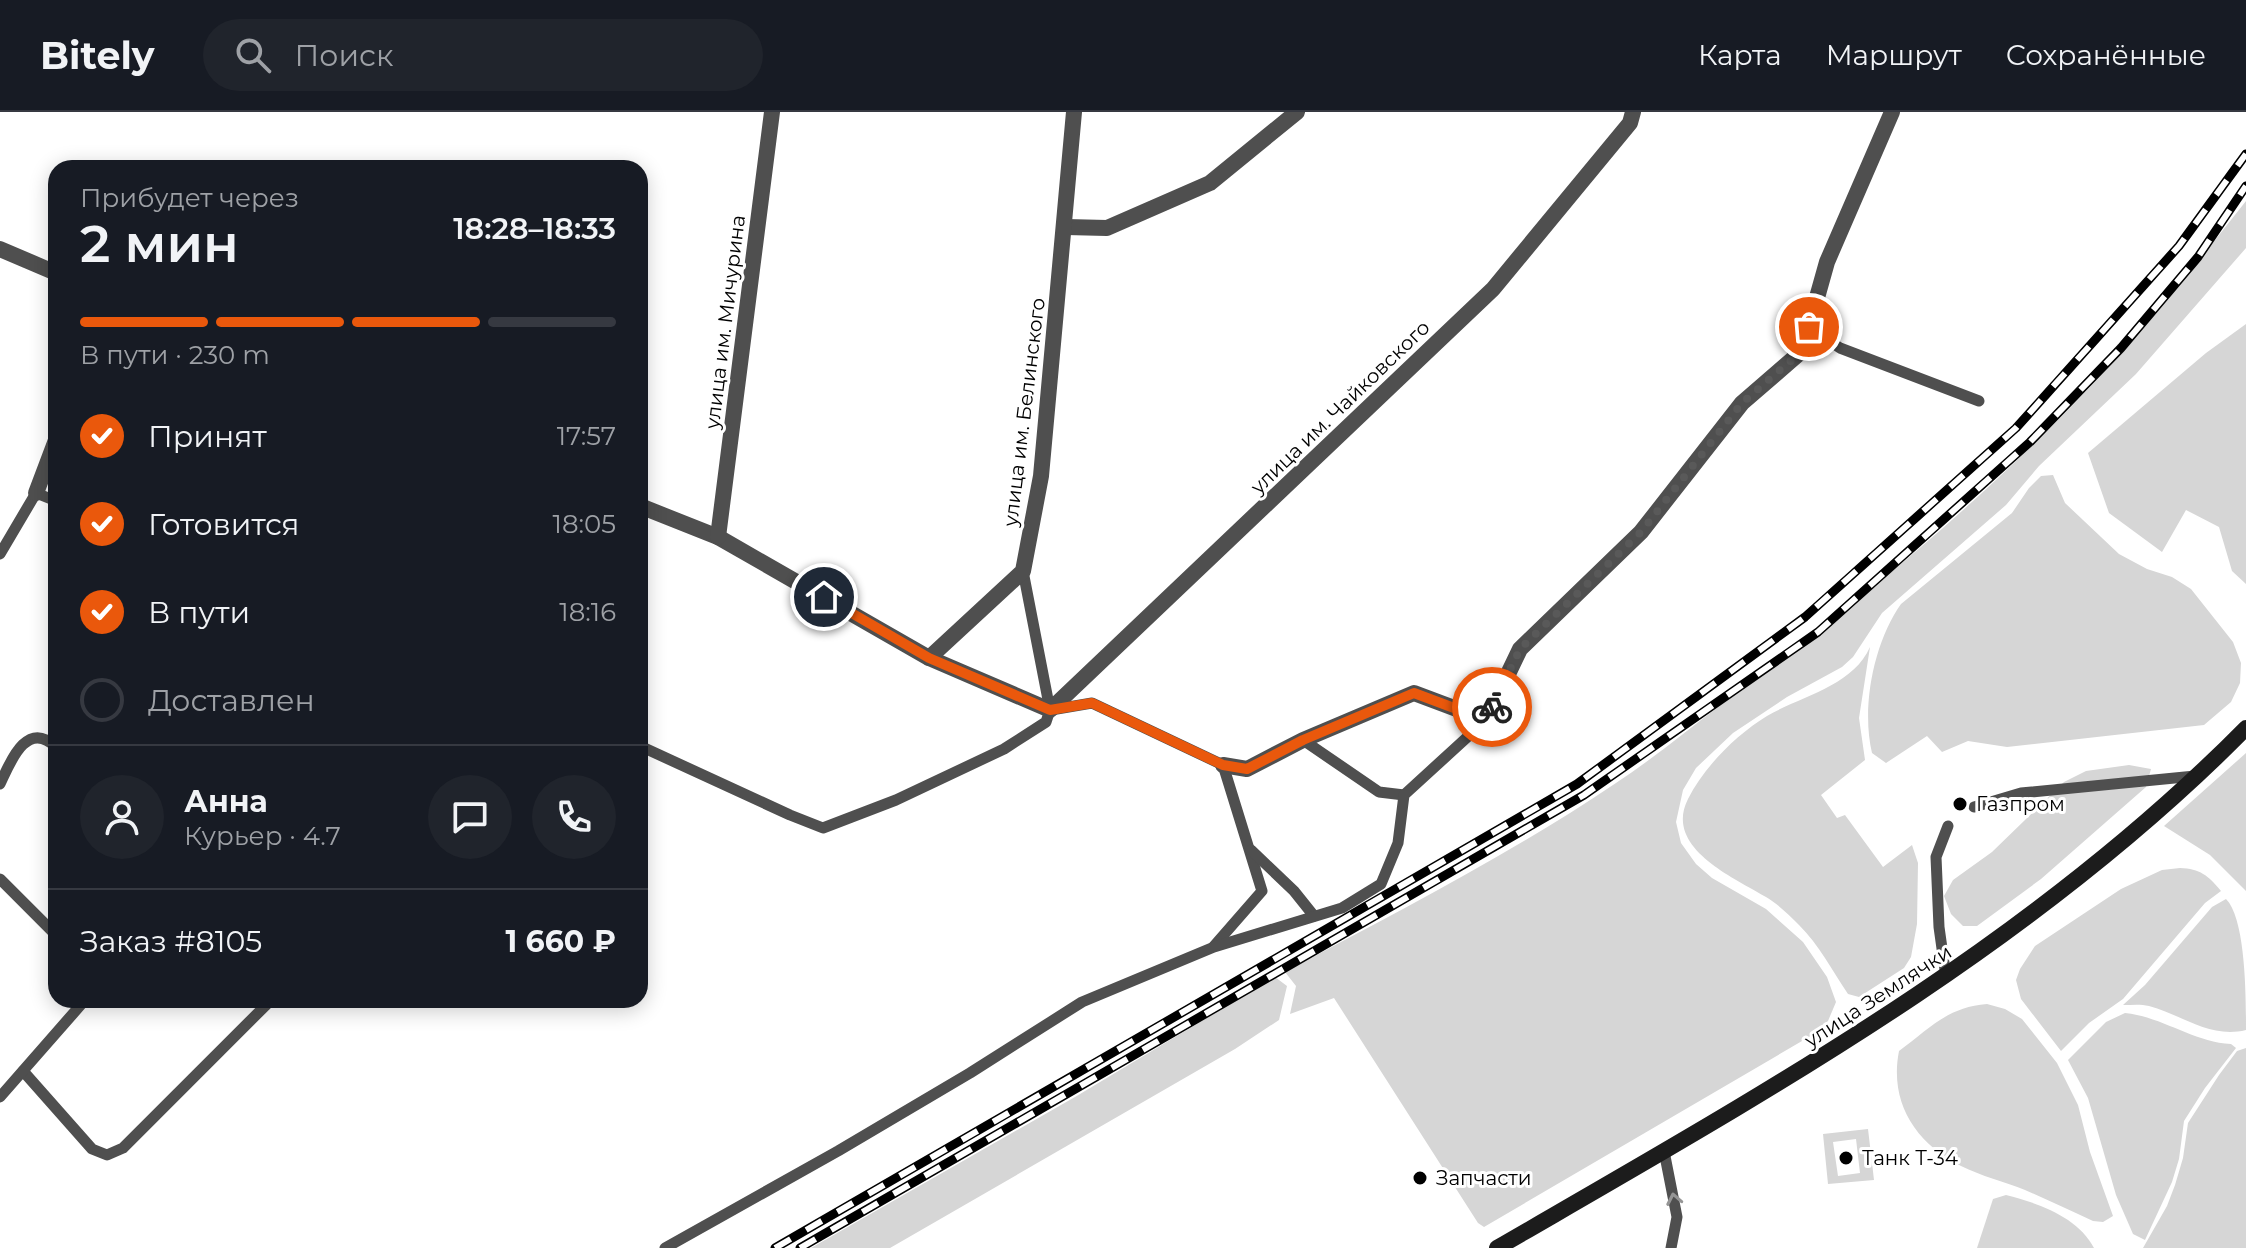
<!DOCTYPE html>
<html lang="ru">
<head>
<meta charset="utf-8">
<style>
	body { margin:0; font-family:Montserrat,sans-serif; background:#20242c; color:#f1f3f6; height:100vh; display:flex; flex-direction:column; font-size:30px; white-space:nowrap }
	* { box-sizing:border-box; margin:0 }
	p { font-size:26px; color:#9ea1a6 }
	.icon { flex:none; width:44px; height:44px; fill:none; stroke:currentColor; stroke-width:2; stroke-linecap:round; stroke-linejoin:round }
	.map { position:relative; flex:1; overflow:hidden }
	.panel { position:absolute; left:48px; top:48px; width:600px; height:848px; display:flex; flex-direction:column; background:#171b24; border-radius:24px; box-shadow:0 4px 20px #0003 }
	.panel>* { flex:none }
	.pin { position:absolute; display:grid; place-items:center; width:68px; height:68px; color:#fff; margin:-34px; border:4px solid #fff; border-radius:50%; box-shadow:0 2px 8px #0007 }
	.courier { position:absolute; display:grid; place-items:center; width:80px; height:80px; margin:-40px; border:6px solid #ea580c; border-radius:50%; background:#fff; color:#222; box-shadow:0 2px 10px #0007 }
	.overview em { font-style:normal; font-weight:600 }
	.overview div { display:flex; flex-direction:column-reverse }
	.overview { display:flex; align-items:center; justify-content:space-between; height:136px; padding:0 32px }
	h1 { font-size:52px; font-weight:600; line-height:60px }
	.bar { display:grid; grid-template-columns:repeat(4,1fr); gap:12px 8px; align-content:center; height:96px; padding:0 32px }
	.bar i { height:10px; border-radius:6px; background:#363941 }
	.bar .current { background:#ea580c }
	.bar p { grid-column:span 4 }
	.line { display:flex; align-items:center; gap:20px; padding:0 32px; border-top:2px solid #363941 }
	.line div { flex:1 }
	.round { display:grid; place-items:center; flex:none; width:84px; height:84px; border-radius:42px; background:#20242c }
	ol { padding:0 32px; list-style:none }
	li { display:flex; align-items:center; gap:24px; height:88px }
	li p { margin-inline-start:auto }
	li .icon { padding:8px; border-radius:50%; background:#ea580c; color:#fff; stroke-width:4 }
	li:last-child { color:#9ea1a6 }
	li i { width:44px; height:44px; border:4px solid #363941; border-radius:50% }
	header { display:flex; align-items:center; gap:48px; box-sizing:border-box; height:112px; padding:0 40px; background:#171b24; border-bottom:2px solid #363941 }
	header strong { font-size:38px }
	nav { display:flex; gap:44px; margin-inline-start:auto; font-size:28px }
	.search { width:560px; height:72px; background:#20242c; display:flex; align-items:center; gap:20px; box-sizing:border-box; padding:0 28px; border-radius:44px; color:#9ea1a6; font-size:30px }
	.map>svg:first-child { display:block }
	.green { fill:#d6d6d6; fill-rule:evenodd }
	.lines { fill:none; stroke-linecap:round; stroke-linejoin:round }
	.lane { stroke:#4f4f4f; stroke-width:11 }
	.street { stroke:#4f4f4f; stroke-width:16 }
	.secondary { stroke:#1c1c1c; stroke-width:16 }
	.rail-casing { stroke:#000; stroke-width:9 }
	.rail { stroke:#fff; stroke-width:6; stroke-dasharray:18; stroke-linecap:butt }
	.oneway { stroke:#959595 }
	.done { stroke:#595959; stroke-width:8; stroke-dasharray:0 14.4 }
	.route { stroke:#ea580c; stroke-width:10 }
	.poi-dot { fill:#000; stroke:#fff; stroke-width:3 }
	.labels { text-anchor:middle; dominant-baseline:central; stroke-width:6; stroke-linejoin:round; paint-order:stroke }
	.street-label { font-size:20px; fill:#000; stroke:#fff }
	.poi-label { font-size:20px; fill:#000; stroke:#fff; text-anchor:start }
</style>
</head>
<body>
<header>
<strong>Bitely</strong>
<div class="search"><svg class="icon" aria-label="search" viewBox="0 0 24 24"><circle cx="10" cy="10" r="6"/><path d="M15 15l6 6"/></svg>Поиск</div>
<nav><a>Карта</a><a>Маршрут</a><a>Сохранённые</a></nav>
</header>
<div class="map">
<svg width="2246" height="1136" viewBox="0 0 2246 1136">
	<rect width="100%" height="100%" fill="#fff"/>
	<!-- green -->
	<g class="green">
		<path d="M2246,89V136L2136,262L2039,354L2006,393L1882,501L1853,545L1842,555L1787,585L1733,621L1696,656L1683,678L1676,710L1681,731L1696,752L1712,766L1766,797L1803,830L1827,865L1836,890L1828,909L1814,922L1484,1115L1478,1111L1334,886L1290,902L1296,874L1285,860C1397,800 1511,742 1616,671C1654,646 1690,616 1726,589C1862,489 1992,381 2107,257C2156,203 2201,146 2246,89Z"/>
		<path d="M2246,212V472L2232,459L2219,415L2186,398L2162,440L2109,401L2088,341L2206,241Z"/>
		<path d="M2053,363L2065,391L2119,442L2147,457L2172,465L2191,477L2233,530L2241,551L2240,571L2231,590L2204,613L2007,635L1968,629L1942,640L1927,624L1886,651L1872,641C1861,595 1874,530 1901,492L2012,401L2029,376L2041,364Z"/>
		<path d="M1870,535L1859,606L1865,648L1821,683L1837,706L1845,703L1883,755L1912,733L1918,751L1917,812L1911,845L1904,856L1859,885L1848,882C1832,858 1819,833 1799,813C1789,803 1778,792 1766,785C1735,766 1663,736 1688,687C1704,655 1736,623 1767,604C1801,584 1853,574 1870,535Z"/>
		<path d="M2246,641V779L2210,743L2164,714Z"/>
		<path d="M2129,653L2151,657L2146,675L2041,767L1977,814H1963L1951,802L1944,784L1953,768L1992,740L2064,670L2086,659Z"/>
		<path d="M2180,756C2200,757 2208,763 2221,779L2205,791L2123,887L2089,911L2061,939L2021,887L2016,868L2020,857L2035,834L2121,777L2162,758Z"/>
		<path d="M2226,787C2246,807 2246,886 2246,918C2210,927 2183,903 2149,894C2141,892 2132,893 2123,893L2145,873L2212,795Z"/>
		<path d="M1275,865L1287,874L1279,908L1235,937L890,1136H811L1075,985Z"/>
		<path d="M1987,892L2005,897L2022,907L2057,951L2078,993L2090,1040L2113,1104L2103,1110L2093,1109C2071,1099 2048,1088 2025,1078C2005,1070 1981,1064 1961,1054C1915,1031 1889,990 1899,939C1930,916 1948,895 1987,892Z"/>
		<path d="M2125,901C2163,905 2193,930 2231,932L2236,936L2205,976L2184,1009L2179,1047L2172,1070L2145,1128L2133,1122L2116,1083L2088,986L2068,948L2106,910Z"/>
		<path d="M2246,936V1136H2143L2167,1094L2175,1073L2183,1046L2188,1011L2219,963L2237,939Z"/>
		<path d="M1868,1017L1874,1068L1828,1072L1823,1022ZM1856,1027L1860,1061L1838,1064L1833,1030Z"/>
		<path d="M2006,1083C2038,1091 2078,1105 2094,1136H1977L1993,1087Z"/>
	</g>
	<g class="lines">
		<!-- lane -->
		<g class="lane">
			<path d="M1809,215L1840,236L1979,289"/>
			<path d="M0,442L36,381L56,389"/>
			<path d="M1051,598L1092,591L1223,653L1262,779L1214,834"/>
			<path d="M1303,628L1379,680L1404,683"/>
			<path d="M640,634L790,703L823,716L896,688L1004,637L1046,610L1050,598L1023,459"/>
			<path d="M0,672C10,651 26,607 56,635"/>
			<path d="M1974,695L2021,681L2195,664"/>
			<path d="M1251,738L1294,779L1314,804"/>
			<path d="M0,767L56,823"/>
			<path d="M1946,865L1939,815L1936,745L1948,714"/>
			<path d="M23,959L92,1037L107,1043L123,1036L271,888"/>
			<path d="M0,985L85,888"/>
			<path d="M1664,1039L1677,1105L1671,1136"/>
			<path d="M665,1136L838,1039L970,961L1082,890L1214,835L1342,796L1381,772L1398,731L1404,683L1486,608"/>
		</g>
		<!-- street -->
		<g class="street">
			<path d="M1066,115L1107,116L1210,71L1297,0"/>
			<path d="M0,137L56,161"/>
			<path d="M36,381L56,328"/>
			<path d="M640,394L718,425L929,546L1050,598L1493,177L1630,11L1633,0"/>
			<path d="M718,425L772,0"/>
			<path d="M929,546L1023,459L1041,364L1074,0"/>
			<path d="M1223,653L1247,657L1303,628L1414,581L1486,608L1520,537L1641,420L1742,291L1802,239L1827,150L1892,0"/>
		</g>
		<!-- secondary -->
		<path class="secondary" d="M1497,1136C1761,983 2030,835 2246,616"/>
		<!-- rail casing -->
		<g class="rail-casing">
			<g id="rail">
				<path d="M775,1136L1577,672L1805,505L2016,316L2179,134L2246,42"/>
				<path d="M800,1136L1584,683L1818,520L2030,330L2121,236L2198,145L2246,74"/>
			</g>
		</g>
		<!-- rail -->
		<use href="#rail" class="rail"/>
	</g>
	<!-- one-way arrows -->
	<defs><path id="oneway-chevron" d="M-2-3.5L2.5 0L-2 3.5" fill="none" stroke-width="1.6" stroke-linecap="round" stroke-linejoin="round" transform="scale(2)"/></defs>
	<use class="oneway" href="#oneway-chevron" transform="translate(1674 1087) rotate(-101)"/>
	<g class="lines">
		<!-- done -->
		<path class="done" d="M1492,595L1520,537L1641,420L1742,291L1802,239L1809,215"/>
		<!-- route -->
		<path class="route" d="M824,485L929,546L1050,598L1092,591L1223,653L1247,657L1303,628L1414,581L1486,608L1492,595"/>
	</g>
	<!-- markers -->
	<g class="poi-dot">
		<circle cx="1960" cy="692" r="8"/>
		<circle cx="1846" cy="1046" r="8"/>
		<circle cx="1420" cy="1066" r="8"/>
	</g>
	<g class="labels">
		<!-- street labels -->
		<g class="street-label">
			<text transform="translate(725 210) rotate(-83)">улица им. Мичурина</text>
			<text transform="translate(1340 295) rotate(-44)">улица им. Чайковского</text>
			<text transform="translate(1024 300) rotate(-83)">улица им. Белинского</text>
			<text transform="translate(1878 884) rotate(-33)">улица Землячки</text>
		</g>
		<!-- poi labels -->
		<g class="poi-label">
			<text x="1976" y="692">Газпром</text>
			<text x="1862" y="1046">Танк Т-34</text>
			<text x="1436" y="1066">Запчасти</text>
		</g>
	</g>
</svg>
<div class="pin" style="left:1809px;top:215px;background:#ea580c"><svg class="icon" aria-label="bag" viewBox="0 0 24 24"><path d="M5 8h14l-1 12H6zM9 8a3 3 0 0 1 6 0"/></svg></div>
<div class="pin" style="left:824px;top:485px;background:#1f2937"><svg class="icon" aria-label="home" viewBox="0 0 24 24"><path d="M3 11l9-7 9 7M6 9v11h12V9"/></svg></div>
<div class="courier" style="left:1492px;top:595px"><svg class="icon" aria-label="bike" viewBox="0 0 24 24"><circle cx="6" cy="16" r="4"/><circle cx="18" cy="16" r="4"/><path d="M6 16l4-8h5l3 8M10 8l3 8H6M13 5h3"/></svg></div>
<section class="panel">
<div class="overview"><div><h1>2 мин</h1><p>Прибудет через</p></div><em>18:28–18:33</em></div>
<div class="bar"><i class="current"></i><i class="current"></i><i class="current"></i><i></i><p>В пути · 230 m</p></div>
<ol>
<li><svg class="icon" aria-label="check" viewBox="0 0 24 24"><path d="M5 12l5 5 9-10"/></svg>Принят<p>17:57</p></li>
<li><svg class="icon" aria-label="check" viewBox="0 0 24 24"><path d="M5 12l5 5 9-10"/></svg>Готовится<p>18:05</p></li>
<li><svg class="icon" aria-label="check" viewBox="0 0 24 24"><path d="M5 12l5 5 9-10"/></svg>В пути<p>18:16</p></li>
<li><i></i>Доставлен</li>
</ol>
<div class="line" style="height:144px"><a class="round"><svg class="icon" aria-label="person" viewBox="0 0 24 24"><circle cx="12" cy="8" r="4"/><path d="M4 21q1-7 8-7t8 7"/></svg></a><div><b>Анна</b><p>Курьер · 4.7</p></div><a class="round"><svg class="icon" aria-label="chat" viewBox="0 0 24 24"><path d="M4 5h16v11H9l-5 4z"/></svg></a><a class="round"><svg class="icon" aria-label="phone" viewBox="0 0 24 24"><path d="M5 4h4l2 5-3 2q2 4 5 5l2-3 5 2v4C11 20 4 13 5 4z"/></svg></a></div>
<div class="line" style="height:104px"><div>Заказ #8105</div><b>1 660 ₽</b></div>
</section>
</div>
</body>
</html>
